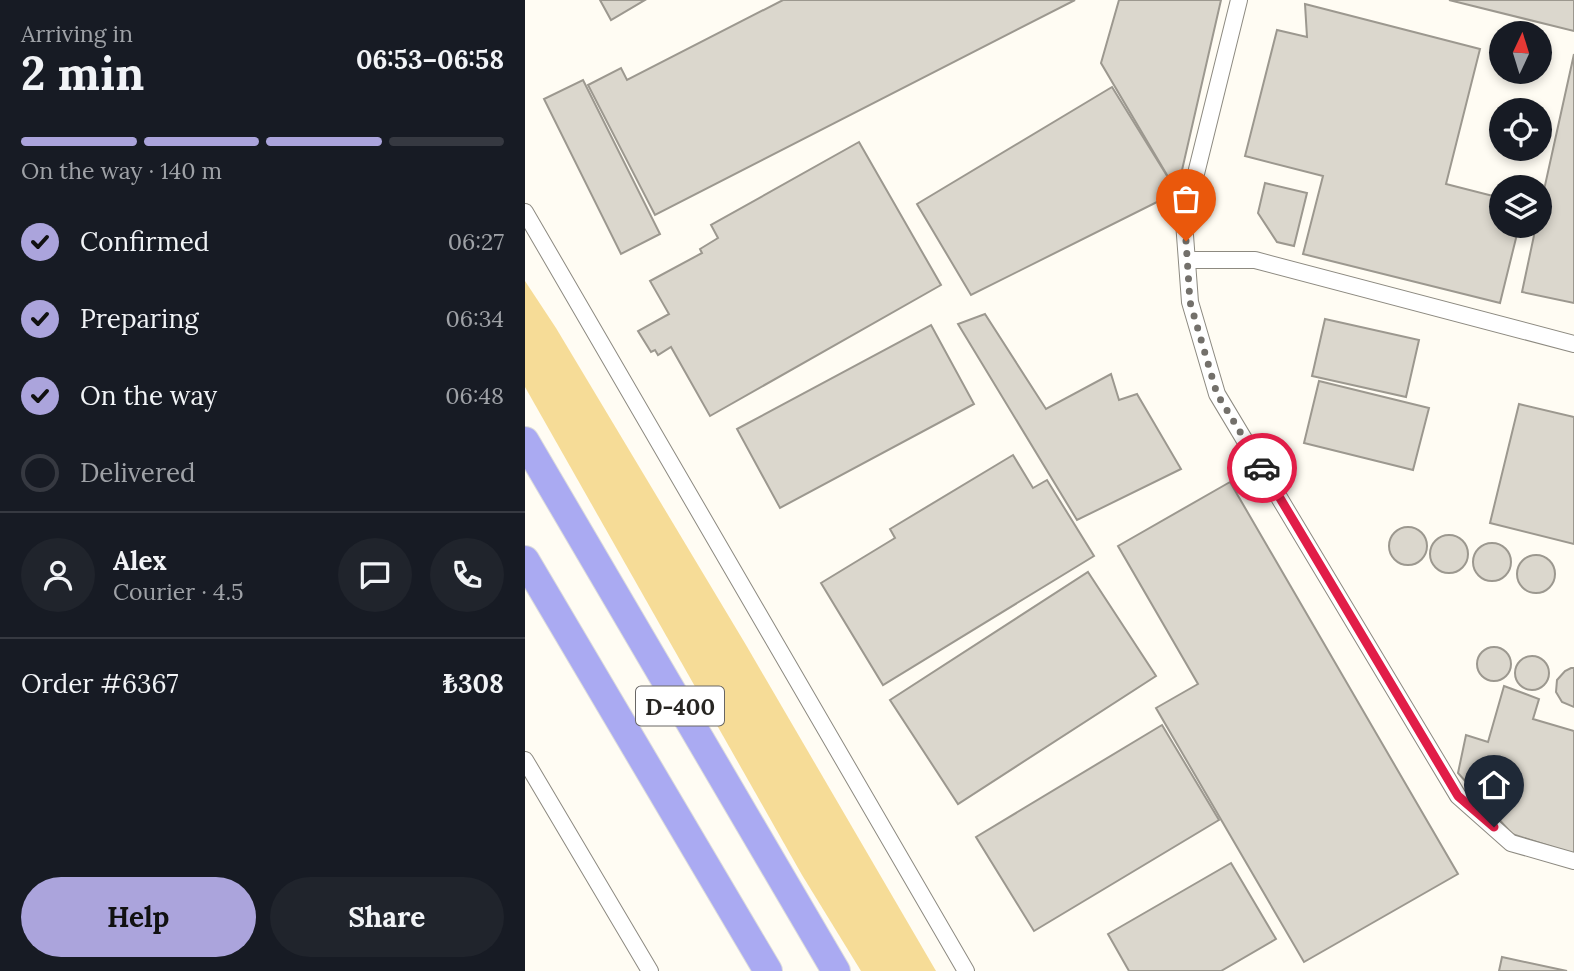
<!DOCTYPE html>
<html lang="en">
<head>
<meta charset="utf-8">
<style>
	body { margin:0; font-family:Lora,serif; background:#20242c; color:#f1f3f6; height:100vh; display:flex; flex-direction:column; font-size:26px; white-space:nowrap }
	* { box-sizing:border-box; margin:0 }
	p { font-size:23px; color:#9ea1a6 }
	.icon { flex:none; width:38px; height:38px; fill:none; stroke:currentColor; stroke-width:2; stroke-linecap:round; stroke-linejoin:round }
	.map { position:relative; flex:1; overflow:hidden }
	.details { display:flex; flex-direction:column; background:#171b24; width:525px }
	.details>* { flex:none }
	.needle { width:46px; rotate:4deg }
	.controls { position:absolute; left:964px; top:21px; display:grid; gap:14px }
	.controls a { display:grid; place-items:center; width:63px; height:63px; border-radius:50%; background:#171b24; box-shadow:0 4px 10px #0003; font-size:35px }
	.pin { position:absolute; display:grid; place-items:center; width:60px; height:60px; color:#fff; margin:-72px -30px; border-radius:50% 50% 50% 0; rotate:-45deg; box-shadow:0 0 7px #0007 }
	.pin .icon { rotate:45deg }
	.courier { position:absolute; display:grid; place-items:center; width:70px; height:70px; margin:-35px; border:5px solid #e11d48; border-radius:50%; background:#fff; color:#222; box-shadow:0 2px 9px #0007 }
	.summary em { font-style:normal; font-weight:700 }
	.summary div { display:flex; flex-direction:column-reverse }
	.summary { display:flex; align-items:center; justify-content:space-between; height:119px; padding:0 21px }
	h1 { font-size:46px; font-weight:700; line-height:52px }
	.bar { display:grid; grid-template-columns:repeat(4,1fr); gap:10px 7px; align-content:center; height:84px; padding:0 21px }
	.bar i { height:9px; border-radius:5px; background:#363941 }
	.bar .selected { background:#aba4dc }
	.bar p { grid-column:span 4 }
	.line { display:flex; align-items:center; gap:18px; padding:0 21px; border-top:2px solid #363941 }
	.line div { flex:1 }
	.round { display:grid; place-items:center; flex:none; width:74px; height:74px; border-radius:37px; background:#20242c }
	ol { padding:0 21px; list-style:none }
	li { display:flex; align-items:center; gap:21px; height:77px }
	li p { margin-inline-start:auto }
	li .icon { padding:7px; border-radius:50%; background:#aba4dc; color:#111; stroke-width:4 }
	li:last-child { color:#9ea1a6 }
	li i { width:38px; height:38px; border:4px solid #363941; border-radius:50% }
	.primary-button { display:flex; gap:14px; margin-top:auto; padding:14px 21px }
	.primary-button a { flex:1; height:80px; border-radius:42px; background:#aba4dc; color:#111; font-size:28px; font-weight:700; line-height:80px; text-align:center }
	.primary-button a+a { background:#20242c; color:#f1f3f6 }
	main { display:flex; flex:1; min-height:0 }
	.map>svg:first-child { display:block }
	.green { fill:#f6dc97 }
	.building { fill:#dbd7cd; stroke:#9c988f; stroke-width:2 }
	.lines { fill:none; stroke-linecap:round; stroke-linejoin:round }
	.street-casing { stroke:#8d8a81; stroke-width:18 }
	.highway-casing { stroke:#dcdcdc; stroke-width:30 }
	.street { stroke:#fff; stroke-width:16 }
	.highway { stroke:#aaaaf2; stroke-width:28 }
	.done { stroke:#73706b; stroke-width:7; stroke-dasharray:0 12.6 }
	.route { stroke:#e11d48; stroke-width:9 }
	.labels { text-anchor:middle; dominant-baseline:central; stroke-width:5; stroke-linejoin:round; paint-order:stroke }
	.shield { fill:#fff; stroke:#686664; stroke-width:2 }
	.shield-label { font-size:23px; font-weight:bold; fill:#272522 }
</style>
</head>
<body>
<main>
<section class="details">
<div class="summary"><div><h1>2 min</h1><p>Arriving in</p></div><em>06:53–06:58</em></div>
<div class="bar"><i class="selected"></i><i class="selected"></i><i class="selected"></i><i></i><p>On the way · 140 m</p></div>
<ol>
<li><svg class="icon" aria-label="check" viewBox="0 0 24 24"><path d="M5 12l5 5 9-10"/></svg>Confirmed<p>06:27</p></li>
<li><svg class="icon" aria-label="check" viewBox="0 0 24 24"><path d="M5 12l5 5 9-10"/></svg>Preparing<p>06:34</p></li>
<li><svg class="icon" aria-label="check" viewBox="0 0 24 24"><path d="M5 12l5 5 9-10"/></svg>On the way<p>06:48</p></li>
<li><i></i>Delivered</li>
</ol>
<div class="line" style="height:126px"><a class="round"><svg class="icon" aria-label="person" viewBox="0 0 24 24"><circle cx="12" cy="8" r="4"/><path d="M4 21q1-7 8-7t8 7"/></svg></a><div><b>Alex</b><p>Courier · 4.5</p></div><a class="round"><svg class="icon" aria-label="chat" viewBox="0 0 24 24"><path d="M4 5h16v11H9l-5 4z"/></svg></a><a class="round"><svg class="icon" aria-label="phone" viewBox="0 0 24 24"><path d="M5 4h4l2 5-3 2q2 4 5 5l2-3 5 2v4C11 20 4 13 5 4z"/></svg></a></div>
<div class="line" style="height:91px"><div>Order #6367</div><b>₺308</b></div>
<div class="primary-button"><a>Help</a><a>Share</a></div>
</section>
<div class="map">
<svg width="1049" height="971" viewBox="0 0 1049 971">
	<rect width="100%" height="100%" fill="#fffcf3"/>
	<!-- green -->
	<path class="green" d="M0,281L31,328L221,645L411,971H336L277,875L0,387Z"/>
	<!-- building -->
	<g class="building">
		<path d="M75,0H120L86,20Z"/>
		<path d="M258,0H550L130,215L63,85L96,68L102,80Z"/>
		<path d="M594,0H696L652,192L576,63Z"/>
		<path d="M924,0H1049V31Z"/>
		<path d="M780,4L955,49L921,184L976,198L975,209L976,210V226H994L975,303L778,254L798,176L720,156L752,30L782,37Z"/>
		<path d="M1049,54V303L997,292L1011,226H1015V208Z"/>
		<path d="M58,80L135,234L96,254L19,99Z"/>
		<path d="M587,87L652,192L446,295L392,204Z"/>
		<path d="M334,142L416,285L185,416L146,347L133,355L130,350L126,352L113,331L144,314L125,281L177,253L175,249L193,238L186,225Z"/>
		<path d="M740,183L782,193L769,246L752,242L733,213Z"/>
		<path d="M460,314L521,409L586,374L594,400L612,394L656,469L552,520L433,324Z"/>
		<path d="M800,319L894,340L881,397L787,376Z"/>
		<path d="M406,325L449,404L255,508L212,429Z"/>
		<path d="M794,381L904,408L888,470L779,443Z"/>
		<path d="M994,404L1049,417V544L965,523Z"/>
		<path d="M488,455L508,488L522,480L569,556L358,685L296,583L370,538L365,529Z"/>
		<path d="M705,482L933,874L779,962L631,708L673,684L593,546Z"/>
		<circle cx="883" cy="546" r="19"/>
		<circle cx="924" cy="554" r="19"/>
		<circle cx="967" cy="562" r="19"/>
		<circle cx="1011" cy="574" r="19"/>
		<path d="M563,572L631,676L433,804L365,700Z"/>
		<circle cx="969" cy="664" r="17"/>
		<circle cx="1007" cy="673" r="17"/>
		<path d="M1046,668H1049V707L1037,702L1031,692L1032,680L1040,671Z"/>
		<path d="M979,686L1014,699L1008,719L1049,731V854L987,834L933,773L941,735L963,742Z"/>
		<path d="M637,725L694,820L509,931L451,837Z"/>
		<path d="M706,863L751,939L696,971H604L583,934Z"/>
		<path d="M977,957L1042,971H974Z"/>
	</g>
	<g class="lines">
		<!-- street casing -->
		<g class="street-casing">
			<g id="street">
				<path d="M714,0L659,222L665,302L692,394L933,796L986,843L1049,861"/>
				<path d="M0,212L441,971"/>
				<path d="M662,260H730L1049,344"/>
				<path d="M0,760L125,971"/>
			</g>
		</g>
		<!-- highway casing -->
		<g class="highway-casing">
			<g id="highway">
				<path d="M0,441L311,971"/>
				<path d="M0,560L243,971"/>
			</g>
		</g>
		<!-- street -->
		<use href="#street" class="street"/>
		<!-- highway -->
		<use href="#highway" class="highway"/>
	</g>
	<g class="lines">
		<!-- done -->
		<path class="done" d="M661,241L665,302L692,394L737,468"/>
		<!-- route -->
		<path class="route" d="M737,468L933,796L969,827"/>
	</g>
	<g class="labels">
		<!-- shield labels -->
		<rect class="shield" x="111" y="686.5" width="88" height="39" rx="5"/>
		<g class="shield-label">
			<text x="155" y="706">D-400</text>
		</g>
	</g>
</svg>
<div class="controls">
<a><svg class="needle" viewBox="-14 -14 28 28"><path d="M0-13l5 13h-10z" fill="#e53935"/><path d="M0 13l5-13h-10z" fill="#9ea1a6"/></svg></a>
<a><svg class="icon" aria-label="locate" viewBox="0 0 24 24"><circle cx="12" cy="12" r="6"/><path d="M12 2v4M12 18v4M2 12h4M18 12h4"/></svg></a>
<a><svg class="icon" aria-label="layers" viewBox="0 0 24 24"><path d="M12 4l9 5-9 5-9-5zM3 14l9 5 9-5"/></svg></a>
</div>
<div class="pin" style="left:661px;top:241px;background:#ea580c"><svg class="icon" aria-label="bag" viewBox="0 0 24 24"><path d="M5 8h14l-1 12H6zM9 8a3 3 0 0 1 6 0"/></svg></div>
<div class="pin" style="left:969px;top:827px;background:#1f2937"><svg class="icon" aria-label="home" viewBox="0 0 24 24"><path d="M3 11l9-7 9 7M6 9v11h12V9"/></svg></div>
<div class="courier" style="left:737px;top:468px"><svg class="icon" aria-label="car" viewBox="0 0 24 24"><path d="M5 17H2v-5l4-1 3-4h7l3 4 3 1v5h-3M9 17h6M6 11h13"/><circle cx="7" cy="17" r="2"/><circle cx="17" cy="17" r="2"/></svg></div>
</div>
</main>
</body>
</html>
